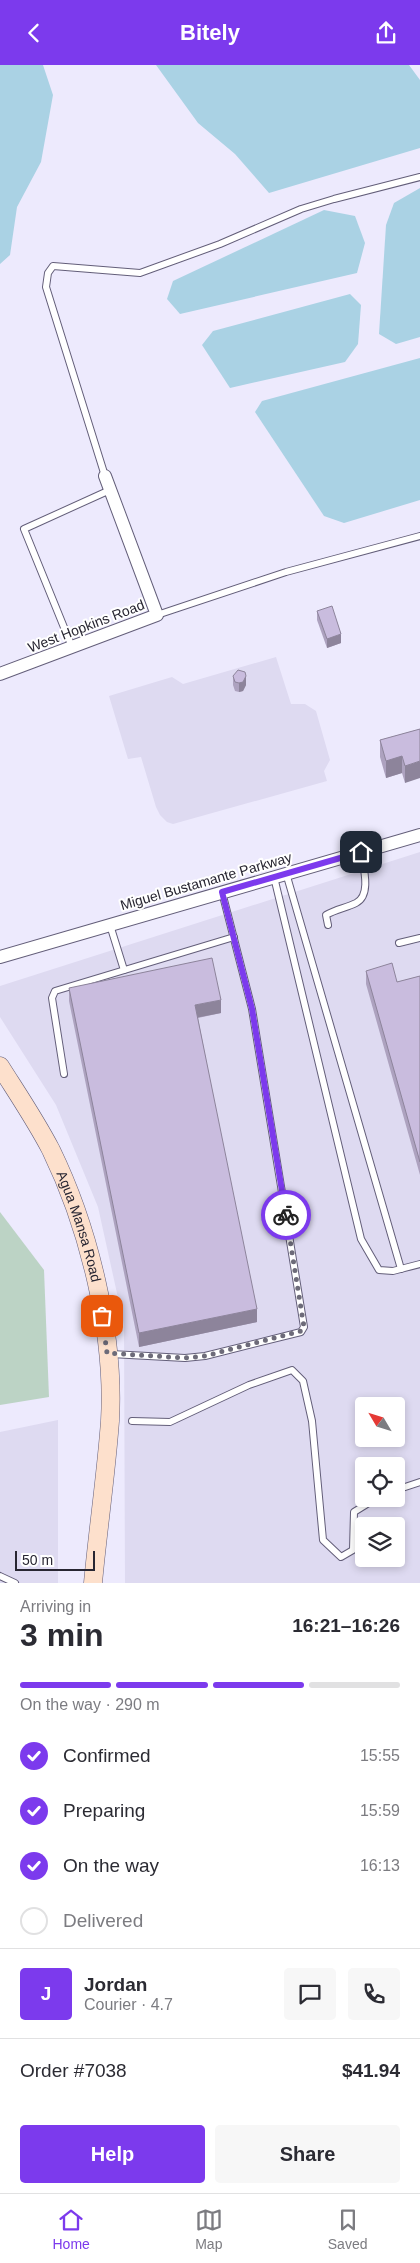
<!DOCTYPE html>
<html lang="en">
<head>
<meta charset="utf-8">
<style>
	body { margin:0; font-family:Helvetica,sans-serif; background:#f7f7f7; color:#2b2b33; height:100vh; display:flex; flex-direction:column; font-size:19px; white-space:nowrap }
	* { box-sizing:border-box; margin:0 }
	p { font-size:16px; color:#7c7c81 }
	.icon { flex:none; width:28px; height:28px; fill:none; stroke:currentColor; stroke-width:2; stroke-linecap:round; stroke-linejoin:round }
	.map { position:relative; height:1518px; overflow:hidden }
	.side { display:flex; flex-direction:column; background:#fff; flex:1 }
	.side>* { flex:none }
	.needle { width:32px; rotate:308deg }
	.buttons { position:absolute; left:355px; top:1332px; display:grid; gap:10px }
	.buttons a { display:grid; place-items:center; width:50px; height:50px; border-radius:5px; background:#fff; box-shadow:0 2px 8px #0003; font-size:25px }
	.scale { position:absolute; left:15px; bottom:12px; width:80px; box-sizing:border-box; padding-left:5px; border:2px solid #282632; border-top:0; font-size:14px; line-height:18px; white-space:nowrap; color:#282632; -webkit-text-stroke:4px #fff; paint-order:stroke }
	.pin { position:absolute; display:grid; place-items:center; width:42px; height:42px; color:#fff; margin:-21px; border-radius:10px; box-shadow:0 2px 8px #0006 }
	.courier { position:absolute; display:grid; place-items:center; width:50px; height:50px; margin:-25px; border:4px solid #7c3aed; border-radius:50%; background:#fff; color:#222; box-shadow:0 1px 6px #0007 }
	.overview em { font-style:normal; font-weight:700 }
	.overview div { display:flex; flex-direction:column-reverse }
	.overview { display:flex; align-items:center; justify-content:space-between; height:85px; padding:0 20px }
	h1 { font-size:32px; font-weight:700; line-height:38px }
	.bar { display:grid; grid-template-columns:repeat(4,1fr); gap:8px 5px; align-content:center; height:60px; padding:0 20px }
	.bar i { height:6px; border-radius:4px; background:#e1e1e2 }
	.bar .current { background:#7c3aed }
	.bar p { grid-column:span 4 }
	.line { display:flex; align-items:center; gap:12px; padding:0 20px; border-top:1px solid #e1e1e2 }
	.line div { flex:1 }
	.round { display:grid; place-items:center; flex:none; width:52px; height:52px; border-radius:5px; background:#f7f7f7 }
	ol { padding:0 20px; list-style:none }
	li { display:flex; align-items:center; gap:15px; height:55px }
	li p { margin-inline-start:auto }
	li .icon { padding:5px; border-radius:50%; background:#7c3aed; color:#fff; stroke-width:4 }
	li:last-child { color:#7c7c81 }
	li i { width:28px; height:28px; border:2px solid #e1e1e2; border-radius:50% }
	.cta { display:flex; gap:10px; margin-top:auto; padding:10px 20px }
	.cta a { flex:1; height:58px; border-radius:5px; background:#7c3aed; color:#fff; font-size:20px; font-weight:700; line-height:58px; text-align:center }
	.cta a+a { background:#f7f7f7; color:#2b2b33 }
	header { display:flex; justify-content:space-between; align-items:center; height:65px; padding:0 20px; background:#7c3aed; color:#fff; font-size:22px; font-weight:700 }
	.tabs { display:flex; justify-content:space-around; align-items:center; height:70px; border-top:1px solid #e1e1e2; background:#fff; font-size:14px; color:#7c7c81 }
	.tabs a { display:grid; justify-items:center; gap:2px }
	.tabs .current { color:#7c3aed }
	.map>svg:first-child { display:block }
	.built { fill:#dedaf1; fill-rule:evenodd }
	.green { fill:#bcd3c5 }
	.water { fill:#aad2e4 }
	.lines { fill:none; stroke-linecap:round; stroke-linejoin:round }
	.lane-casing { stroke:#635e79; stroke-width:8 }
	.street-casing { stroke:#635e79; stroke-width:14 }
	.secondary-casing { stroke:#635e79; stroke-width:19 }
	.lane { stroke:#fff; stroke-width:6 }
	.street { stroke:#fff; stroke-width:12 }
	.secondary { stroke:#fde0cc; stroke-width:18 }
	.wall { fill:#ada2bf }
	.shaded-wall { fill:#8d849b }
	.building { fill:#c9bcde; stroke:#8d849b }
	.done { stroke:#6d6b79; stroke-width:5; stroke-dasharray:0 9 }
	.route { stroke:#7c3aed; stroke-width:6 }
	.labels { text-anchor:middle; dominant-baseline:central; stroke-width:4; stroke-linejoin:round; paint-order:stroke }
	.street-label { font-size:14px; fill:#282632; stroke:#fff }
</style>
</head>
<body>
<header><svg class="icon" aria-label="back" viewBox="0 0 24 24"><path d="M15 5l-7 7 7 7"/></svg>Bitely<svg class="icon" aria-label="share" viewBox="0 0 24 24"><path d="M12 15V3M7 8l5-5 5 5M5 13v7h14v-7"/></svg></header>
<div class="map">
<svg width="420" height="1518" viewBox="0 0 420 1518">
	<rect width="100%" height="100%" fill="#edeafd"/>
	<!-- built -->
	<g class="built">
		<path d="M276,592L291,639H305L316,646L330,695L324,706L327,716L173,759L167,757L160,750L156,742L141,692L128,694L109,631L172,612L183,619Z"/>
		<path d="M420,787V1518H125L124,1260L98,1142L56,1040L0,952V921ZM364,1341H396V1374H364ZM364,1401H396V1434H364ZM364,1461H396V1494H364Z"/>
		<path d="M58,1355V1518H0V1367Z"/>
	</g>
	<!-- green -->
	<path class="green" d="M0,1147L44,1205L49,1332L0,1340Z"/>
	<!-- water -->
	<g class="water">
		<path d="M0,0H43L53,30L41,97L17,142L10,190L0,199Z"/>
		<path d="M156,0H409L420,15V83L269,128L235,89L198,58Z"/>
		<path d="M420,123V272L396,279L379,269L386,160L394,138Z"/>
		<path d="M324,145L355,151L365,178L357,208L180,249L167,234L173,216Z"/>
		<path d="M350,229L361,240L358,279L345,297L230,323L202,280L213,266Z"/>
		<path d="M420,293V435L344,458L324,451L255,347L262,336Z"/>
	</g>
	<g class="lines">
		<!-- lane casing -->
		<g class="lane-casing">
			<g id="lane">
				<path d="M105,411L46,222L48,208L53,201L140,208L220,179L301,144L334,134L420,112"/>
				<path d="M157,550L286,507L420,471"/>
				<path d="M72,582L24,464L110,425"/>
				<path d="M286,808L401,1204"/>
				<path d="M274,812L361,1174L379,1205L393,1206L420,1199"/>
				<path d="M110,860L124,905"/>
				<path d="M328,860L326,850C336,844 346,843 356,838C372,830 363,801 361,787"/>
				<path d="M399,878L420,873"/>
				<path d="M64,1009L52,933L55,926L234,872"/>
				<path d="M111,1289L185,1293L205,1291L301,1267L304,1262L252,944L222,827"/>
				<path d="M132,1356L170,1357L249,1320L292,1305L303,1316L312,1356L323,1475L341,1492L353,1485L354,1447L375,1434"/>
				<path d="M396,1425L420,1417"/>
				<path d="M0,1511L15,1518"/>
			</g>
		</g>
		<!-- street casing -->
		<g class="street-casing">
			<g id="street">
				<path d="M0,609L157,550L105,411"/>
				<path d="M0,892L420,770"/>
			</g>
		</g>
		<!-- secondary casing -->
		<g class="secondary-casing">
			<g id="secondary">
				<path id="s1" d="M0,1001C17,1028 36,1056 51,1085C89,1163 115,1269 110,1356C106,1410 98,1464 93,1518"/>
			</g>
		</g>
		<!-- lane -->
		<use href="#lane" class="lane"/>
		<!-- street -->
		<use href="#street" class="street"/>
		<!-- secondary -->
		<use href="#secondary" class="secondary"/>
	</g>
	<!-- wall -->
	<g class="wall">
		<path d="M317,546L341,578L327,583L317,555Z"/>
		<path d="M233,611L246,620L243,626L239,627L235,626L233,620Z"/>
		<path d="M420,664L405,718L402,708L386,713L380,692V675Z"/>
		<path d="M366,906L397,917L420,911V1110L366,919Z"/>
		<path d="M69,923L221,948L198,953L257,1257L139,1282L69,936Z"/>
	</g>
	<!-- shaded-wall -->
	<g class="shaded-wall">
		<path d="M341,569V578L327,583V574Z"/>
		<path d="M246,611V620L243,626L239,627V618Z"/>
		<path d="M402,691V708L386,713V696Z"/>
		<path d="M420,696V713L405,718V701Z"/>
		<path d="M221,935V948L195,953V940Z"/>
		<path d="M257,1244V1257L139,1282V1268Z"/>
	</g>
	<!-- building -->
	<g class="building">
		<path d="M332,541L341,569L327,574L317,546Z"/>
		<path d="M238,605L245,607L246,611L243,617L239,618L235,617L233,611Z"/>
		<path d="M420,664V696L405,701L402,691L386,696L380,675Z"/>
		<path d="M212,893L221,935L195,940L257,1244L139,1268L69,923Z"/>
		<path d="M392,898L397,917L420,911V1097L366,906Z"/>
	</g>
	<g class="lines">
		<!-- done -->
		<path class="done" d="M102,1251L107,1288L185,1293L205,1291L301,1266L304,1262L286,1150"/>
		<!-- route -->
		<path class="route" d="M286,1150L252,944L222,827L361,787"/>
	</g>
	<g class="labels">
		<!-- street labels -->
		<g class="street-label">
			<text transform="translate(86 561) rotate(-21)">West Hopkins Road</text>
			<text transform="translate(206 816) rotate(-16)">Miguel Bustamante Parkway</text>
			<text stroke="none"><textPath href="#s1" startOffset="180">Agua Mansa Road</textPath></text>
		</g>
	</g>
</svg>
<div class="buttons">
<a><svg class="needle" viewBox="-14 -14 28 28"><path d="M0-13l5 13h-10z" fill="#e53935"/><path d="M0 13l5-13h-10z" fill="#7c7c81"/></svg></a>
<a><svg class="icon" aria-label="locate" viewBox="0 0 24 24"><circle cx="12" cy="12" r="6"/><path d="M12 2v4M12 18v4M2 12h4M18 12h4"/></svg></a>
<a><svg class="icon" aria-label="layers" viewBox="0 0 24 24"><path d="M12 4l9 5-9 5-9-5zM3 14l9 5 9-5"/></svg></a>
</div>
<div class="scale">50 m</div>
<div class="pin" style="left:102px;top:1251px;background:#ea580c"><svg class="icon" aria-label="bag" viewBox="0 0 24 24"><path d="M5 8h14l-1 12H6zM9 8a3 3 0 0 1 6 0"/></svg></div>
<div class="pin" style="left:361px;top:787px;background:#1f2937"><svg class="icon" aria-label="home" viewBox="0 0 24 24"><path d="M3 11l9-7 9 7M6 9v11h12V9"/></svg></div>
<div class="courier" style="left:286px;top:1150px"><svg class="icon" aria-label="bike" viewBox="0 0 24 24"><circle cx="6" cy="16" r="4"/><circle cx="18" cy="16" r="4"/><path d="M6 16l4-8h5l3 8M10 8l3 8H6M13 5h3"/></svg></div>
</div>
<section class="side">
<div class="overview"><div><h1>3 min</h1><p>Arriving in</p></div><em>16:21–16:26</em></div>
<div class="bar"><i class="current"></i><i class="current"></i><i class="current"></i><i></i><p>On the way · 290 m</p></div>
<ol>
<li><svg class="icon" aria-label="check" viewBox="0 0 24 24"><path d="M5 12l5 5 9-10"/></svg>Confirmed<p>15:55</p></li>
<li><svg class="icon" aria-label="check" viewBox="0 0 24 24"><path d="M5 12l5 5 9-10"/></svg>Preparing<p>15:59</p></li>
<li><svg class="icon" aria-label="check" viewBox="0 0 24 24"><path d="M5 12l5 5 9-10"/></svg>On the way<p>16:13</p></li>
<li><i></i>Delivered</li>
</ol>
<div class="line" style="height:90px"><b class="round" style="background:#7c3aed;color:#fff">J</b><div><b>Jordan</b><p>Courier · 4.7</p></div><a class="round"><svg class="icon" aria-label="chat" viewBox="0 0 24 24"><path d="M4 5h16v11H9l-5 4z"/></svg></a><a class="round"><svg class="icon" aria-label="phone" viewBox="0 0 24 24"><path d="M5 4h4l2 5-3 2q2 4 5 5l2-3 5 2v4C11 20 4 13 5 4z"/></svg></a></div>
<div class="line" style="height:65px"><div>Order #7038</div><b>$41.94</b></div>
<div class="cta"><a>Help</a><a>Share</a></div>
</section>
<nav class="tabs">
<a class="current"><svg class="icon" aria-label="home" viewBox="0 0 24 24"><path d="M3 11l9-7 9 7M6 9v11h12V9"/></svg>Home</a>
<a><svg class="icon" aria-label="map" viewBox="0 0 24 24"><path d="M3 6l6-2 6 2 6-2v14l-6 2-6-2-6 2zM9 4v14M15 6v14"/></svg>Map</a>
<a><svg class="icon" aria-label="saved" viewBox="0 0 24 24"><path d="M7 4h10v16l-5-4-5 4z"/></svg>Saved</a>
</nav>
</body>
</html>
